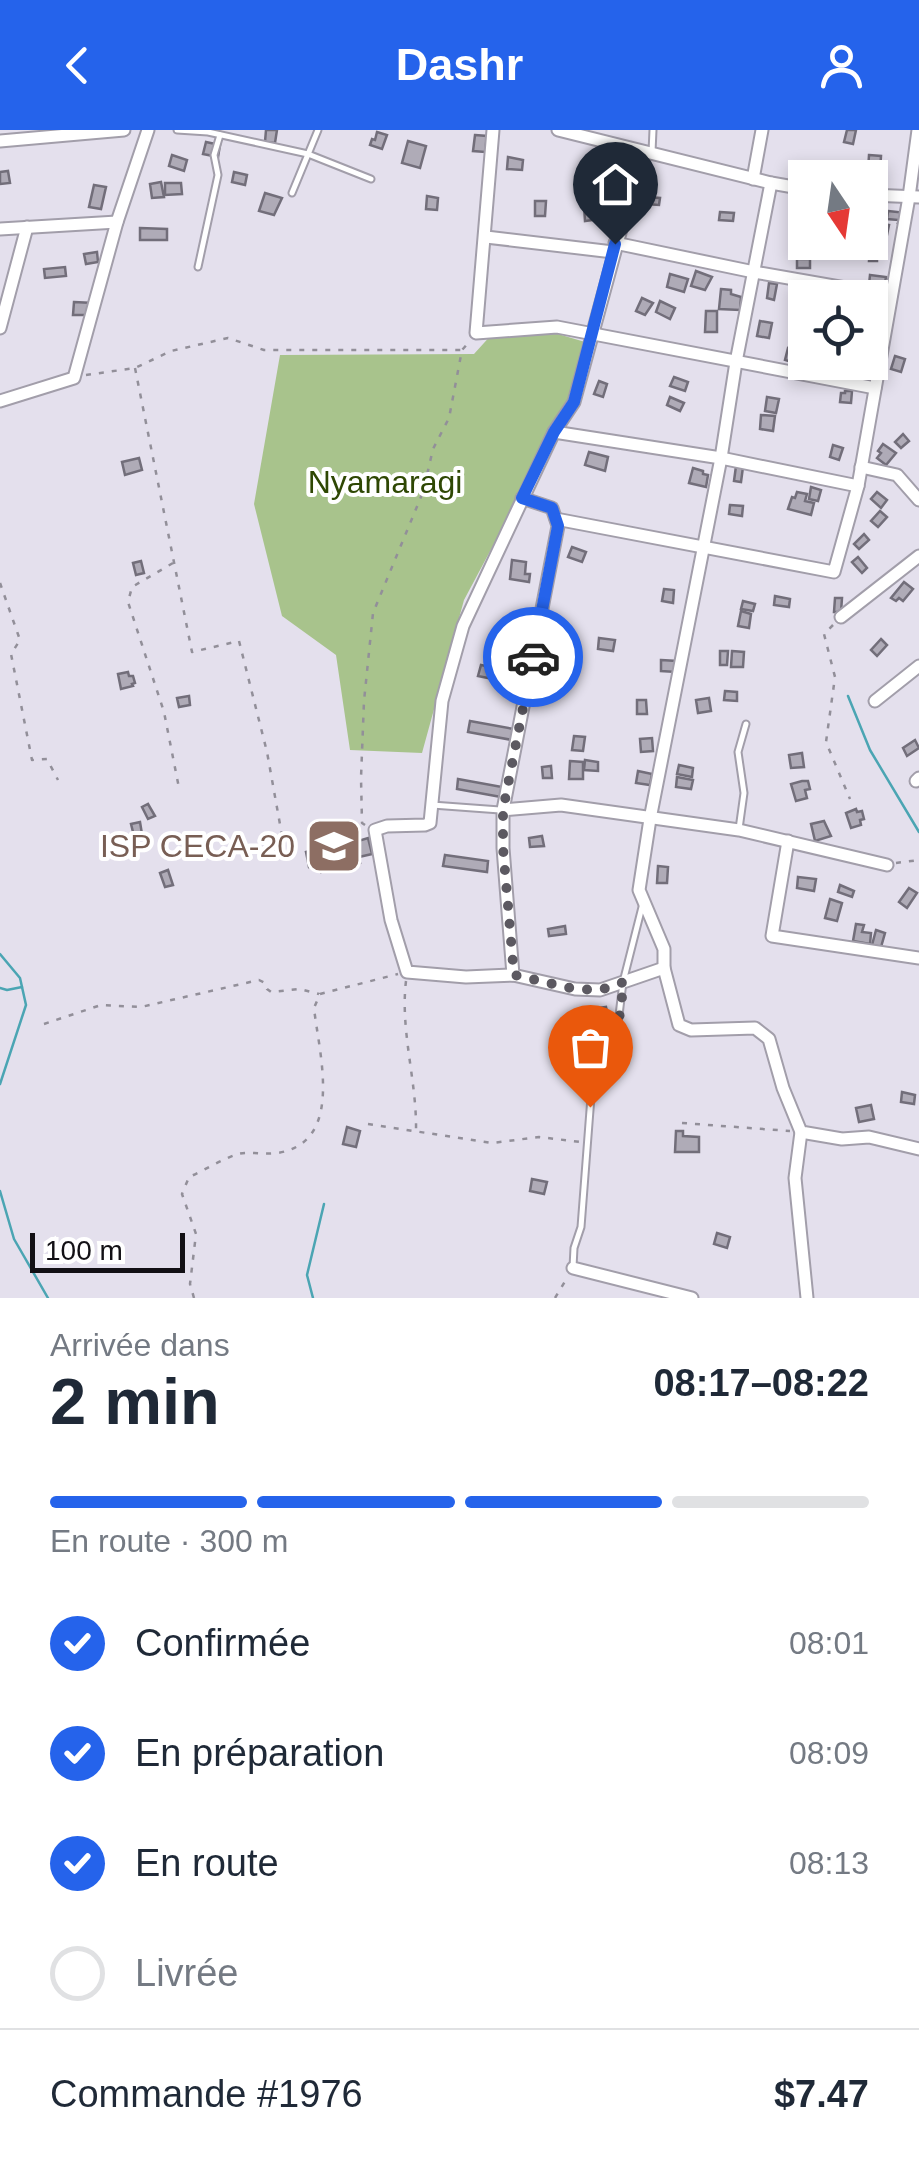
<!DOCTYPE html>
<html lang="fr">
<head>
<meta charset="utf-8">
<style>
	body { margin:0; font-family:Helvetica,sans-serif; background:#f2f2f3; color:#1f2937; height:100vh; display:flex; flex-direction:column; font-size:38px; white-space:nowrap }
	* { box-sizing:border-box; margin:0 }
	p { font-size:32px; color:#747a83 }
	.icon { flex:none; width:55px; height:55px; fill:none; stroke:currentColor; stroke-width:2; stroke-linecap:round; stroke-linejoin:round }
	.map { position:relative; height:1168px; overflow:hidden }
	.details { display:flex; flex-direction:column; background:#fff; flex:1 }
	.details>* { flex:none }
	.needle { width:65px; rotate:167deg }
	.tools { position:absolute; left:788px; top:30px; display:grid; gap:20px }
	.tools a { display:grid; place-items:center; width:100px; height:100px; border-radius:0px; background:#fff; box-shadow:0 5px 15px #0003; font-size:50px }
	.scale { position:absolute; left:30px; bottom:25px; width:155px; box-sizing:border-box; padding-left:10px; border:5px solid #121015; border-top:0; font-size:28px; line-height:35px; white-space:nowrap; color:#121015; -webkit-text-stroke:8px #fff; paint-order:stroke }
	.pin { position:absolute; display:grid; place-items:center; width:85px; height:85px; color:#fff; margin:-102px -42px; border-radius:50% 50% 50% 0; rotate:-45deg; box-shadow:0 0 10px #0007 }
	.pin .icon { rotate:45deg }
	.courier { position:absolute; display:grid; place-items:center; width:100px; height:100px; margin:-50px; border:8px solid #2563eb; border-radius:50%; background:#fff; color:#222; box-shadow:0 2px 12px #0007 }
	.overview em { font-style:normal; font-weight:800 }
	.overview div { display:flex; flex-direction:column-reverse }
	.overview { display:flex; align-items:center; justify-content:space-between; height:170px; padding:0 50px }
	h1 { font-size:65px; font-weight:800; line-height:75px }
	.bar { display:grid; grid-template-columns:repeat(4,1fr); gap:15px 10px; align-content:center; height:120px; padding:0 50px }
	.bar i { height:12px; border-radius:8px; background:#e0e1e3 }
	.bar .active { background:#2563eb }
	.bar p { grid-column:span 4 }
	.line { display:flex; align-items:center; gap:25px; padding:0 50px; border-top:2px solid #e0e1e3 }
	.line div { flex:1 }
	ol { padding:0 50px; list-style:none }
	li { display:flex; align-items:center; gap:30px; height:110px }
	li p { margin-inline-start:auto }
	li .icon { padding:10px; border-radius:50%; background:#2563eb; color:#fff; stroke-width:4 }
	li:last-child { color:#747a83 }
	li i { width:55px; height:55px; border:5px solid #e0e1e3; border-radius:50% }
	header { display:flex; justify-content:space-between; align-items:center; height:130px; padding:0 50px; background:#2563eb; color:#fff; font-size:45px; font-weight:800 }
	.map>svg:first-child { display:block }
	.green { fill:#a8c38c }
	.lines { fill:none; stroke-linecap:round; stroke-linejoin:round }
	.stream { stroke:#4ba5b3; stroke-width:2.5 }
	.building { fill:#afabb7; stroke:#726e7a; stroke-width:2.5 }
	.lane-casing { stroke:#a29eaa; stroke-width:9 }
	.street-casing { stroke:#a29eaa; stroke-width:15 }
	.path { stroke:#928f99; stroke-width:2.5; stroke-dasharray:5 8; stroke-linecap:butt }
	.lane { stroke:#fff; stroke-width:5 }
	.street { stroke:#fff; stroke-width:11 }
	.done { stroke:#5c5961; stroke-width:10; stroke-dasharray:0 18 }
	.route { stroke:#2563eb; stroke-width:12 }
	.labels { text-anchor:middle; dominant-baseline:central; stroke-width:8; stroke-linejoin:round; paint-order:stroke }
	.park-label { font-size:32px; fill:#2e4703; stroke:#fff }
	.education-label { font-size:32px; fill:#785e54; stroke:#fff; text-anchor:end }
</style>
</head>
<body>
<header><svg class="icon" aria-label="back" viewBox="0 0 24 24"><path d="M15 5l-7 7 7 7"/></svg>Dashr<svg class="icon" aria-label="person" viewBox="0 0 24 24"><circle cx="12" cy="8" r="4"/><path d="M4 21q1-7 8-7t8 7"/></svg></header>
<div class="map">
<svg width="919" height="1168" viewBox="0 0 919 1168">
	<rect width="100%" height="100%" fill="#e4e0ed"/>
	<!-- green -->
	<path class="green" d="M493,203L558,204L585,212L568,275L464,470L422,623L350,620L336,525L282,486L254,374L280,225L474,224Z"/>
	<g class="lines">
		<!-- stream -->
		<g class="stream">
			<path d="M848,566L870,620L919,702"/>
			<path d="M0,824L20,848L26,875L0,954"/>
			<path d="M0,858L7,860L22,857"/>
			<path d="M0,1061L14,1109L48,1168"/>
			<path d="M313,1168L307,1145L324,1074"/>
		</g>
	</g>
	<!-- building -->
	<g class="building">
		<path d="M266,0H277L275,13L265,12Z"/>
		<path d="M847,0H856L853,14L844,12Z"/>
		<path d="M377,2L387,5L382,19L370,15L372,9L375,10Z"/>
		<path d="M475,5L487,6L485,22L473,21Z"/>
		<path d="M408,11L426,16L420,38L402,33Z"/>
		<path d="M206,12L220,15L218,27L203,24Z"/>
		<path d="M172,25L187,30L184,41L169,36Z"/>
		<path d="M869,25L881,26L880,42L868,41Z"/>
		<path d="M508,27L523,30L522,40L507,39Z"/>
		<path d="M583,35L592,36V48H582Z"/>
		<path d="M8,41L10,53L0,54V42Z"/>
		<path d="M234,42L247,45L245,55L232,52Z"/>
		<path d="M161,52L164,67L152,68L150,54Z"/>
		<path d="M165,53H181L182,64L165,65Z"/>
		<path d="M94,55L106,57L101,79L89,77Z"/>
		<path d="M265,63L282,68L274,85L259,81Z"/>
		<path d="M427,66L438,68L437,80L426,79Z"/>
		<path d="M647,67L660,68L659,75L646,74Z"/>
		<path d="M535,71H546L545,86H535Z"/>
		<path d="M592,74L593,90L585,91L584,75Z"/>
		<path d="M888,81L907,83L905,94L898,93L899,90L887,89Z"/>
		<path d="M720,82L734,83L733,91L719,90Z"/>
		<path d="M878,93L889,95L886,110L876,109Z"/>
		<path d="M140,98L167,99V110H140Z"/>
		<path d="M814,112H826L825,126L813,125Z"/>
		<path d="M870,117L877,118V131H869Z"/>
		<path d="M97,122L98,132L86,134L84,124Z"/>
		<rect x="797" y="129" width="13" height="9"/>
		<path d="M65,137L66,146L45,148L44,139Z"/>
		<path d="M696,141L712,147L705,160L691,156Z"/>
		<path d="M670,144L688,149L684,162L667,157Z"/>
		<path d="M870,145L886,147L884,158L869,155Z"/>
		<path d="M769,153L777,154L774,170L767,168Z"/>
		<path d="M721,159L731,160V164L741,167L740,180L719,179Z"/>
		<path d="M642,168L653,173L645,185L636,181Z"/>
		<path d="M660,171L675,178L670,189L656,182Z"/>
		<path d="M74,172L93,173V185H73Z"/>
		<path d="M706,181H717V202H705Z"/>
		<path d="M760,191L772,193L769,208L757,206Z"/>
		<path d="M788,218L798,221L795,233L785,230Z"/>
		<path d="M895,226L905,229L901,242L891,239Z"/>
		<path d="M674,247L688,252L685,261L670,256Z"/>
		<path d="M599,251L607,254L603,267L594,264Z"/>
		<path d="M845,261H852L851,273L840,272L841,263H845Z"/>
		<path d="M670,267L684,273L680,281L667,275Z"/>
		<path d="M767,267L779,269L776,283L765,281Z"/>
		<path d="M761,285L775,286L773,301L760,299Z"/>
		<path d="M903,304L909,311L901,318L895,312Z"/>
		<path d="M883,314L896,323L886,335L877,328L881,323L878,321Z"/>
		<path d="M833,315L843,318L839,330L830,327Z"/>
		<path d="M589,322L608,327L605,341L585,335Z"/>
		<path d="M139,328L142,340L125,345L122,332Z"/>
		<path d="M736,336L743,337L741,352L734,351Z"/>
		<path d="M693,338L703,341V344L708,345L706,357L689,353Z"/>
		<path d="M811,357L821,360L818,371L809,369Z"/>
		<path d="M797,362L807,364L805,371L814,373L811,385L788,379L792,367L795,368Z"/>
		<path d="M877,362L887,370L881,378L871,369Z"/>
		<path d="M730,375L743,376L742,386L729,384Z"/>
		<path d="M880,381L887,387L878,397L871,391Z"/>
		<path d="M864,404L869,410L859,419L854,414Z"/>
		<path d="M572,417L586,422L582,432L568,427Z"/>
		<path d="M858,427L867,438L862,443L852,432Z"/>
		<path d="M512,430L526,432L525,444H530L529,452L510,449Z"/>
		<path d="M141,431L144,443L136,445L133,433Z"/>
		<path d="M904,452L913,459L903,471L899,468L896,471L891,468Z"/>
		<path d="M664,459L674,460L673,473L662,471Z"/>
		<path d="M775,466L790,469L789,477L774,475Z"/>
		<path d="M835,468H842L841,482H834Z"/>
		<path d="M743,471L755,474L753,481L741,479Z"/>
		<path d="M741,481L751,484L749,498L738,496Z"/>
		<path d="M599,508L615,510L613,521L598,519Z"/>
		<path d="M881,509L887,515L877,526L871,520Z"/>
		<path d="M720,521H728L727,535H720Z"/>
		<path d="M732,521L744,522L743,537H731Z"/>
		<path d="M661,530L677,531L676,542L661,541Z"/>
		<path d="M481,535L524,544L522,555L478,546Z"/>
		<path d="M128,542L129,546H133L135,553L132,554L133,556L121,559L118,544Z"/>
		<path d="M542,556L561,557V565L541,564Z"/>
		<path d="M725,561L737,562V571L724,570Z"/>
		<path d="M189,566L190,575L179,577L177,568Z"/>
		<path d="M709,568L711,581L698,583L696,570Z"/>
		<path d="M637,570H646L647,584H637Z"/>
		<path d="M470,591L514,599L512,610L468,602Z"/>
		<path d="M574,606L585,607L583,621L572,620Z"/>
		<path d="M652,608L653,621L641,622L640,609Z"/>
		<path d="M915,610L919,618L907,626L903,618Z"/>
		<path d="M802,623L804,637L791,638L789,625Z"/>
		<path d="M585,630L598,632V641L584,640Z"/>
		<path d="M570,631L583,632V649H569Z"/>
		<path d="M679,635L693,638L692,647L677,644Z"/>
		<path d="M551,636L552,648H543L542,637Z"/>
		<path d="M638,641L652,644L650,655L636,653Z"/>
		<path d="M677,647L693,650L691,659L676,657Z"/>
		<path d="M458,649L502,657L501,667L457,659Z"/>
		<path d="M802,651H808L810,659L805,660L807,668L796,671L791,654Z"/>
		<path d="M148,674L155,686L148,689L142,677Z"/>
		<path d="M856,679L857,682L862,681L864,689L860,690L861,695L851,698L846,683Z"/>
		<path d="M824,691L831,706L815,711L811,694Z"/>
		<path d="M140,692L142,704L134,706L131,694Z"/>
		<path d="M542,706L544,716L530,717L529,708Z"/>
		<path d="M368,708L372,724L359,727L360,733L321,742L319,735L309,737L306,722L318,719V722L329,719L328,716L344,712L345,715Z"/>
		<path d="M445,725L488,731L487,742L443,736Z"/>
		<path d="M658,736L668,737L667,753H657Z"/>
		<path d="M168,740L173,755L165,757L160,743Z"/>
		<path d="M798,747L816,749L814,761L797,758Z"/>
		<path d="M840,755L854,761L852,767L838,762Z"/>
		<path d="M909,758L917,763L907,778L899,772Z"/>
		<path d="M830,769L842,773L837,791L825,788Z"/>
		<path d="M856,794L864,795L862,802L871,803L870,814L853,811Z"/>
		<path d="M565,796L566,804L549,806L548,799Z"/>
		<path d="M876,800L885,803L881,817L872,815Z"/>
		<path d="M606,877L608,887L594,889L592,879Z"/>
		<path d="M902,962L915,965L914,974L901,972Z"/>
		<path d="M871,975L874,989L859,992L856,978Z"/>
		<path d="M347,997L360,1001L356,1017L343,1014Z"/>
		<path d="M676,1001H683V1006L699,1007V1022H675Z"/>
		<path d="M532,1049L547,1052L544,1064L530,1061Z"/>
		<path d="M717,1103L730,1107L727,1118L714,1114Z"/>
	</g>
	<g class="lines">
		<!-- lane casing -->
		<g class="lane-casing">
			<g id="lane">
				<path d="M177,0L208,2L308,24L371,49"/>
				<path d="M652,22L653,0"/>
				<path d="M292,63L318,0"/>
				<path d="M198,137L218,45L214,25L220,5"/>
				<path d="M432,675L500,680"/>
				<path d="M739,699L744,663L738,622L746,594"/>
				<path d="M573,1137L574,1118L581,1097L593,941L614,927L623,852L643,773"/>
			</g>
		</g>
		<!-- street casing -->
		<g class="street-casing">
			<g id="street">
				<path d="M493,0L476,203L557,197L875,258"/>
				<path d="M558,0L771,53L805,59"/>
				<path d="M0,11L124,0"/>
				<path d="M642,22L574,272L554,302L463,496L442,571L430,693L425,695L387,696L375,700L391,790L407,842L466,847L513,845L575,859L600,860L664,838"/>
				<path d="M753,49L762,0"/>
				<path d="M771,53L736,232L721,328L650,689L639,760L664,819V838L679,895L691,900L755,898L769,909L783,958L801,1002L842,1009L869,1007L919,1019"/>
				<path d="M870,65L919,67"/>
				<path d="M0,99L117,92"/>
				<path d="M486,107L613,122"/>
				<path d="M615,113L754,142L891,166"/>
				<path d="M0,198L27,97"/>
				<path d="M0,271L74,248L117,92L148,0"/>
				<path d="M554,302L721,328L858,356"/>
				<path d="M861,337L897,345L919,370"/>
				<path d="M556,389L834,442L858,356L909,67L918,0"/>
				<path d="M841,487L919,426"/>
				<path d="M875,571L919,536"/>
				<path d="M916,651L919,648"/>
				<path d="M503,680L561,675L739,700L887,735"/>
				<path d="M788,711L772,806L919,828"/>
				<path d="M513,845L503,718V680L558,396L552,378L522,368"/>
				<path d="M801,1002L795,1048L807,1168"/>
				<path d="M573,1138L692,1168"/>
			</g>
		</g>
		<!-- path -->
		<g class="path">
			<path d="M135,238L192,522L239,511L267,622L283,711"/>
			<path d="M86,245L135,238L171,221L228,208L264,220H461"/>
			<path d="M173,433L132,457L128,472L164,582L179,658"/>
			<path d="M0,453L20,510L11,524L32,630L47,629L58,650"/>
			<path d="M833,495L824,504L835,547L826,612L850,669"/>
			<path d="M365,695L362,693L361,648L364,571L373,483L423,362L433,319L449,288L462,220L471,210"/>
			<path d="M896,733L919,730"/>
			<path d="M406,851C400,901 417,951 416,1001"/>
			<path d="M44,894L101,875L141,877L259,850L265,853L267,859L271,862L300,859L319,864"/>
			<path d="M682,993L790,1001"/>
			<path d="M368,994L492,1013L539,1007L581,1012"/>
			<path d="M194,1168L190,1154L196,1104L182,1064L189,1047C205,1040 222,1029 238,1024C250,1021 264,1025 277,1023C345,1013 319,924 314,878L320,864L398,844"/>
			<path d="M555,1168L567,1148"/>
		</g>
		<!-- lane -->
		<use href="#lane" class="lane"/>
		<!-- street -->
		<use href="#street" class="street"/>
	</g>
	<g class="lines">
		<!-- done -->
		<path class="done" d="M533,527L503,680V718L514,845L575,859L600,860L624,852L614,927L593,942L590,977"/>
		<!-- route -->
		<path class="route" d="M533,527L558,396L552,378L522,368L554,302L574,272L615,114"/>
	</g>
	<!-- icons -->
	<defs>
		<g id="university-square" transform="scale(2.875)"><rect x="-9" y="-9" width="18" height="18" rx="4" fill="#8d6e63" stroke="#fff"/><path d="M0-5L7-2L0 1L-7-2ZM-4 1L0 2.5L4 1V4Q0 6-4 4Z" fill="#fff"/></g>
	</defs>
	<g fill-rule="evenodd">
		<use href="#university-square" x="334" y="716"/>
	</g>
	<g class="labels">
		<!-- park labels -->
		<g class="park-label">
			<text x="385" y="352">Nyamaragi</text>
		</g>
		<!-- education labels -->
		<g class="education-label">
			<text x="295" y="716">ISP CECA-20</text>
		</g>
	</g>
</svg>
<div class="tools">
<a><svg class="needle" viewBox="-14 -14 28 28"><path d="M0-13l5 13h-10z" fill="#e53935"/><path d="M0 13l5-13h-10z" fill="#747a83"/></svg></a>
<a><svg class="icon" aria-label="locate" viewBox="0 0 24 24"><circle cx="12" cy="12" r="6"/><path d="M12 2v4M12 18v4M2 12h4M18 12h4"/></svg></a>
</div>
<div class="scale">100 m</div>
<div class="pin" style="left:590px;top:977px;background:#ea580c"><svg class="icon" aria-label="bag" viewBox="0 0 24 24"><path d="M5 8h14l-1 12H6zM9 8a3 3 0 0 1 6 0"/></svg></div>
<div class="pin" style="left:615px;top:114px;background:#1f2937"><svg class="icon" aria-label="home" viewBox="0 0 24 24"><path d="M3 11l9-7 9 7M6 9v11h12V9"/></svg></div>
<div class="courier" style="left:533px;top:527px"><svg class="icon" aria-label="car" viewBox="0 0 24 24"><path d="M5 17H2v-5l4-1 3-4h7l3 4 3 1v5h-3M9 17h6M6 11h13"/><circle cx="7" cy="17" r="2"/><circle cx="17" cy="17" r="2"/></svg></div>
</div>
<section class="details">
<div class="overview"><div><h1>2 min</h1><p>Arrivée dans</p></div><em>08:17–08:22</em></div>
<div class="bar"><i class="active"></i><i class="active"></i><i class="active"></i><i></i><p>En route · 300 m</p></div>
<ol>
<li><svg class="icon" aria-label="check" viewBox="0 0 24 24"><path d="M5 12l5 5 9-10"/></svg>Confirmée<p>08:01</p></li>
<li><svg class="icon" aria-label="check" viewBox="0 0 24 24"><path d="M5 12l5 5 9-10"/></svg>En préparation<p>08:09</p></li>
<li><svg class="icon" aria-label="check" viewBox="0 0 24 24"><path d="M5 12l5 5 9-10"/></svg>En route<p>08:13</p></li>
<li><i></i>Livrée</li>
</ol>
<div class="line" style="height:130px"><div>Commande #1976</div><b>$7.47</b></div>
</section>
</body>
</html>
